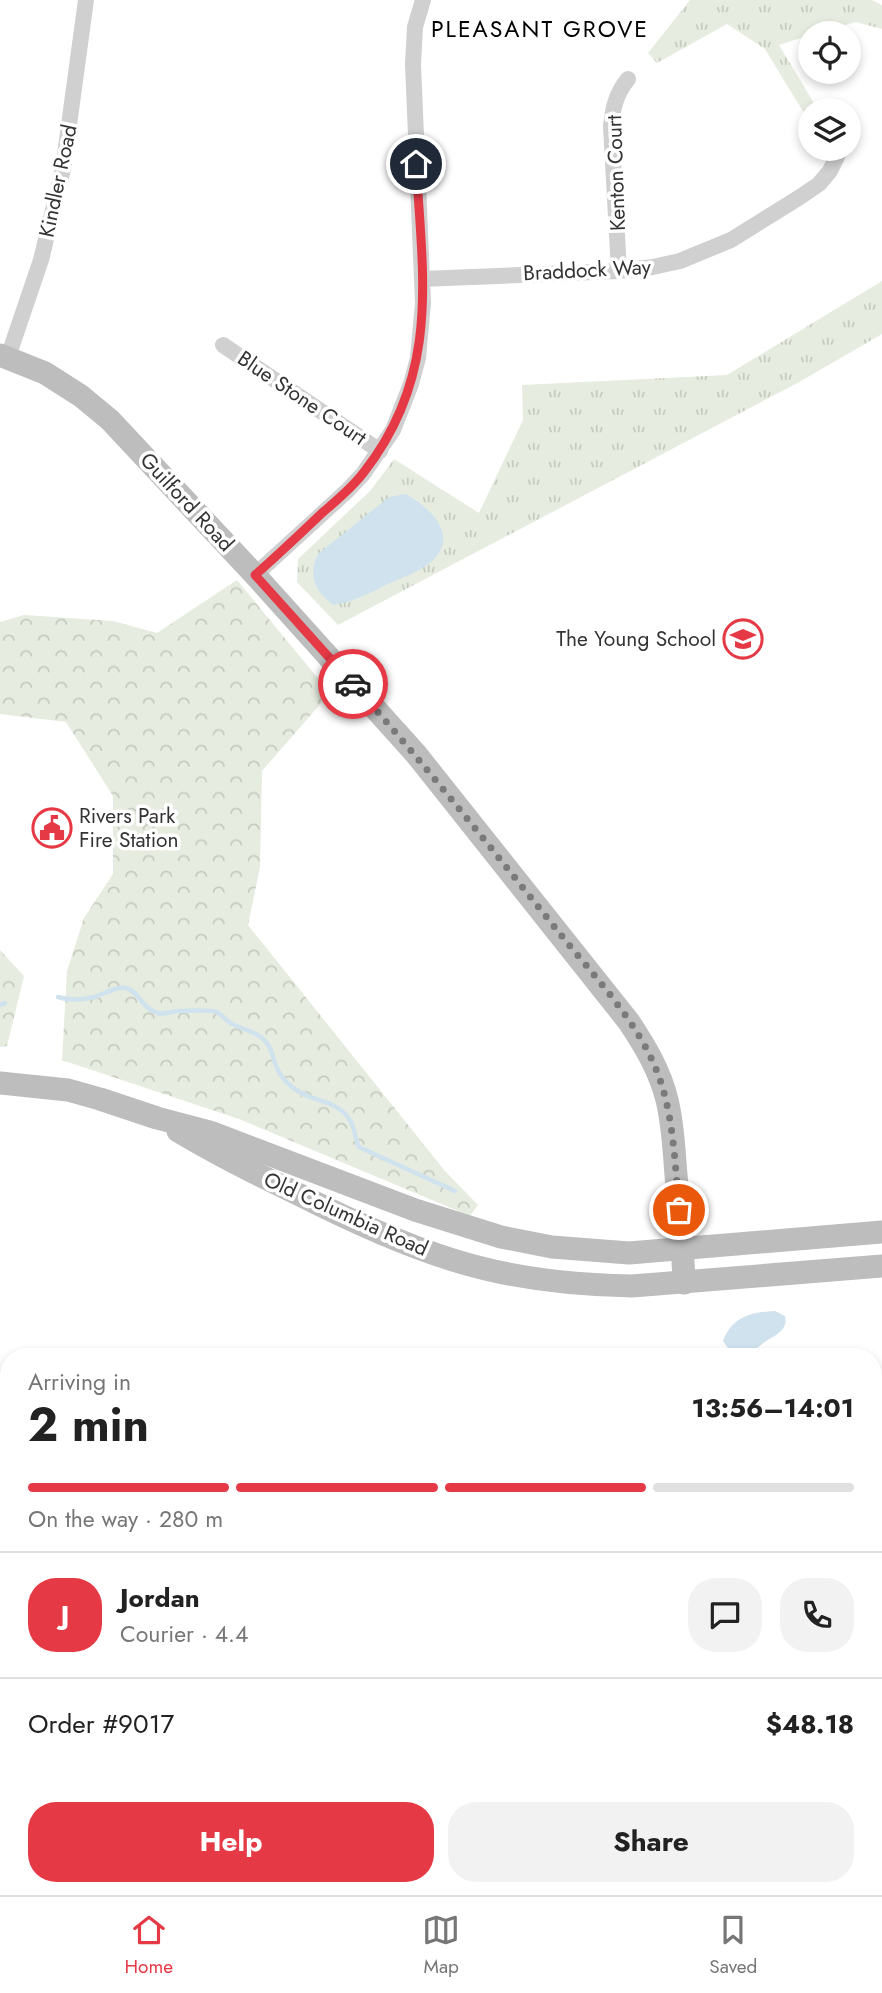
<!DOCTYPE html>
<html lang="en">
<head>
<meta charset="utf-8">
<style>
	body { margin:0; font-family:Jost,sans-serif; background:#f2f2f2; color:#222; height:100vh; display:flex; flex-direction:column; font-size:26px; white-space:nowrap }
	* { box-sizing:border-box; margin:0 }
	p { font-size:23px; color:#767676 }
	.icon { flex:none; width:38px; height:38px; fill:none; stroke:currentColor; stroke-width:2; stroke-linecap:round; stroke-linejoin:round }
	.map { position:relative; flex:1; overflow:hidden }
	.drawer { position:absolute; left:0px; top:1348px; width:882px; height:548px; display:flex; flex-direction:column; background:#fff; border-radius:28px 28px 0 0; box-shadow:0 4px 10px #0003 }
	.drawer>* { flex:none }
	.fabs { position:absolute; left:798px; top:21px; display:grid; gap:14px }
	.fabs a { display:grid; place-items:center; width:63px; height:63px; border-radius:50%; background:#fff; box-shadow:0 4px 10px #0003; font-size:35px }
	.pin { position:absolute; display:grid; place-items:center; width:60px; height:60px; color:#fff; margin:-30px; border:4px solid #fff; border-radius:50%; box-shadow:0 2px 7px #0007 }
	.courier { position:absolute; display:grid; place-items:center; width:70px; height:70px; margin:-35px; border:5px solid #e63946; border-radius:50%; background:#fff; color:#222; box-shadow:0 2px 9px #0007 }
	.head em { font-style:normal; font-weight:700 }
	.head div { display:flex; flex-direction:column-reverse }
	.head { display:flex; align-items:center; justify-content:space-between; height:119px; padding:0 28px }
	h1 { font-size:46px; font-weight:700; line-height:52px }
	.bar { display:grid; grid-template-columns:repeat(4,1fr); gap:10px 7px; align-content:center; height:84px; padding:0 28px }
	.bar i { height:9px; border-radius:5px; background:#e0e0e0 }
	.bar .active { background:#e63946 }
	.bar p { grid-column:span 4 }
	.line { display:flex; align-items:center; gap:18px; padding:0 28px; border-top:2px solid #e0e0e0 }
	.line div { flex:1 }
	.round { display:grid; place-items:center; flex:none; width:74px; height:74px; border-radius:28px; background:#f2f2f2 }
	.cta { display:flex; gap:14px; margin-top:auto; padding:14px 28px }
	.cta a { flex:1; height:80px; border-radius:28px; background:#e63946; color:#fff; font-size:28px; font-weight:700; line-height:80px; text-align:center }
	.cta a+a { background:#f2f2f2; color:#222 }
	.tabs { display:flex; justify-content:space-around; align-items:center; height:98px; border-top:2px solid #e0e0e0; background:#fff; font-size:19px; color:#767676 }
	.tabs a { display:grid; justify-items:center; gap:4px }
	.tabs .active { color:#e63946 }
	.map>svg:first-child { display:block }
	.grass { fill:url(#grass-tufts) }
	.forest { fill:url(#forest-crowns) }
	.water { fill:#cfe2ee }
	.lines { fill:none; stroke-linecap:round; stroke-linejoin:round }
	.stream { stroke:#cfe2ee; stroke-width:4.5 }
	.street { stroke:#d0d0d0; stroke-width:16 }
	.secondary { stroke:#bdbdbd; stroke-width:23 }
	.highway { stroke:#9a9a9a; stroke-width:30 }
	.done { stroke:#7a7a7a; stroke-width:7; stroke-dasharray:0 12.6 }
	.route { stroke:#e63946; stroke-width:9 }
	.labels { text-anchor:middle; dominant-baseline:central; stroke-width:7; stroke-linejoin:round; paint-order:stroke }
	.street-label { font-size:21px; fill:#333; stroke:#fff }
	.poi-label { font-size:21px; fill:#333; stroke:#fff; text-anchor:end }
	.neighbourhood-label { font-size:23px; letter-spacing:2px; fill:#000; stroke:#fff }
</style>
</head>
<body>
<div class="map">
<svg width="882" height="1895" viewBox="0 0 882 1895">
	<defs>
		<pattern id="grass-tufts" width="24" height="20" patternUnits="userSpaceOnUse" patternTransform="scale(1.75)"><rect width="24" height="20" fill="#e6ecdf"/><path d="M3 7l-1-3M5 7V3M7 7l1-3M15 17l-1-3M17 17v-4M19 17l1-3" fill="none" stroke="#c6cbc0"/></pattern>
		<pattern id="forest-crowns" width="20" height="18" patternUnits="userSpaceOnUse" patternTransform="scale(1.75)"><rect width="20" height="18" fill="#e6ecdf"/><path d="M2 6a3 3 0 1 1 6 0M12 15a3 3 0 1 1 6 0" fill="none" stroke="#c6cbc0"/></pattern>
	</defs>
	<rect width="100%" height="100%" fill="#fff"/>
	<!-- grass -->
	<g class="grass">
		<path d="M690,0H872L882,5V29L856,22L817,33H810V35L779,45L818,110H810V123L765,49L727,24L657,63L648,53Z"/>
		<path d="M882,281V334L801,381L338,625L297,582L298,559L370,491L394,459L479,513L523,420L522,385L727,375Z"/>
	</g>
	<!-- forest -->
	<g class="forest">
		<path d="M237,580L330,693L262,771L260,867L248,925L445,1171L478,1205L470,1216L239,1119L62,1060L67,971L84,918L113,874V796L66,722L0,714V622L24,615L113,621L157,633Z"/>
		<path d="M0,950L24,976L7,1046L0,1047Z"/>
		<path d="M0,1820H9V1886L424,1887L386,1895H0Z"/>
		<rect x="873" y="1837" width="9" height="44"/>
	</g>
	<!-- water -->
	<g class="water">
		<path d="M406,494C430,508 460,535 432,561C421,571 402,578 388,584C370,593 353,602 333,605C314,591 308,575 318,554L389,497Z"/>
		<path d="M775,1311L785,1316C789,1332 772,1336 762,1344C757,1348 753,1352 749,1356C733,1356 732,1354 723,1341C732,1317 751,1312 775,1311Z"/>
	</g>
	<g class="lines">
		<!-- stream -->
		<g class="stream">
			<path d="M58,997C71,1001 82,1000 95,997C104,994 116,986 126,988C140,992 142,1009 158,1013C165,1015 172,1011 179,1011C190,1011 207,1009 217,1012C222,1014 224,1019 229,1022C240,1030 256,1030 266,1042C272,1049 273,1058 276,1066C279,1074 286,1082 292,1087C310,1103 338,1098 351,1122C355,1129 355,1139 359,1147L455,1191"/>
			<path d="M0,1005L5,1003"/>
		</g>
		<!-- street -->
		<g class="street">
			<path d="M619,271L611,126C613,107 616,94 628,79"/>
			<path d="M422,279L619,271L653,267L680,261L731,240L800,197L819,184L830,171L839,152"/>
			<path d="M223,345L380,451"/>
			<path d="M8,357L41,260L63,169L86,0"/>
			<path d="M255,575L347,491L363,474L393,430L411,384L418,358L423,303L413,64L415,27L423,0"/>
		</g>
		<!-- secondary -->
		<g class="secondary">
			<path d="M0,355L45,373L81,396L110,420L255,575L416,754L629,1022C645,1046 660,1071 667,1100C673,1124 674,1150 676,1175C679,1211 683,1247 684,1283"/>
			<path d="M0,1083L68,1090L100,1099L157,1118L210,1132L415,1210L501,1237L552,1247L629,1253L882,1232"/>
			<path d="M178,1131C216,1154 256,1174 296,1193C347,1219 398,1243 453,1260C510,1278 572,1285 632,1286L882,1266"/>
			<path d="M460,1895L477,1892L676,1891L857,1895"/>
		</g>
		<!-- highway -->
		<g class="highway">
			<path d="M873,1677H882"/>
			<path d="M0,1693H9"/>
			<path d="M873,1703H882"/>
			<path d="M0,1783H9"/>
			<path d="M873,1785L882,1786"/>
			<path d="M873,1816H882"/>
		</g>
	</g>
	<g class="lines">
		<!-- done -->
		<path class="done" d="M353,684C424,763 490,847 557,930C592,974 638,1021 658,1074C674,1117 675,1165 679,1210"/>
		<!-- route -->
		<path class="route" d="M353,684L255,575C278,555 300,534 322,513C337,500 352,488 364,472C440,375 423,278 416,164"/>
	</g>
	<!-- icons -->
	<defs>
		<g id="school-ring" transform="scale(2.0125)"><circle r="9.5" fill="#fff" stroke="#e63946" stroke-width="1.5"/><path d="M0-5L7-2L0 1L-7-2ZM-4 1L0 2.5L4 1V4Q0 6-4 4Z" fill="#e63946"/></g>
		<g id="civic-ring" transform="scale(2.0125)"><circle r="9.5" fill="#fff" stroke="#e63946" stroke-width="1.5"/><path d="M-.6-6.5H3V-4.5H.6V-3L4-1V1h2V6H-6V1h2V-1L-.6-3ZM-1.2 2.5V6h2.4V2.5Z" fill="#e63946"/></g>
	</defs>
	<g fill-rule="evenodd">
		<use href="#school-ring" x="743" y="639"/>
		<use href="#civic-ring" x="52" y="828"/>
	</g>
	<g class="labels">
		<!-- street labels -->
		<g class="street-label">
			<text transform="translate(616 173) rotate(-92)">Kenton Court</text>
			<text transform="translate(58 181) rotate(-78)">Kindler Road</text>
			<text transform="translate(587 270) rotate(-3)">Braddock Way</text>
			<text transform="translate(302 398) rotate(34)">Blue Stone Court</text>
			<text transform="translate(187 502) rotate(47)">Guilford Road</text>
			<text transform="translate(346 1214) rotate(24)">Old Columbia Road</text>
		</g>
		<!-- poi labels -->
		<g class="poi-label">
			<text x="716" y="639">The Young School</text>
			<text x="79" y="816" text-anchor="start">Rivers Park<tspan x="79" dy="24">Fire Station</tspan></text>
		</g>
		<!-- neighbourhood labels -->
		<g class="neighbourhood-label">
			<text x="540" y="29">PLEASANT GROVE</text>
		</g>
	</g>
</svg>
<div class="fabs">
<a><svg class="icon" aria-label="locate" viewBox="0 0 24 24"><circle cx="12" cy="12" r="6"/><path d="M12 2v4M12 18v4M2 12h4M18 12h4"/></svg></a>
<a><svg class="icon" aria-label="layers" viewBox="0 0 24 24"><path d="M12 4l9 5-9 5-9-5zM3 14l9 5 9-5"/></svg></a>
</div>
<div class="pin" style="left:679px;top:1210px;background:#ea580c"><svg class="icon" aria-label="bag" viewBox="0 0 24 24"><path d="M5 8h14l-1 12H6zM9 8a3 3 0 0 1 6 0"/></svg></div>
<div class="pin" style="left:416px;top:164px;background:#1f2937"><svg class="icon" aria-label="home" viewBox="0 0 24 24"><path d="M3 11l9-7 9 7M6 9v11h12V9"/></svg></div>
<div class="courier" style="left:353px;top:684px"><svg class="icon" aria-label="car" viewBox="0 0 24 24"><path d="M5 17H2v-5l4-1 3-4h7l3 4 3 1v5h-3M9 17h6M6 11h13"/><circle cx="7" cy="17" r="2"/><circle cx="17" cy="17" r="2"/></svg></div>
<section class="drawer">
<div class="head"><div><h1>2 min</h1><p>Arriving in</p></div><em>13:56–14:01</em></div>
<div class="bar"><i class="active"></i><i class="active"></i><i class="active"></i><i></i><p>On the way · 280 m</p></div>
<div class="line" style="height:126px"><b class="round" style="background:#e63946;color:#fff">J</b><div><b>Jordan</b><p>Courier · 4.4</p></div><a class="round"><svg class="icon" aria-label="chat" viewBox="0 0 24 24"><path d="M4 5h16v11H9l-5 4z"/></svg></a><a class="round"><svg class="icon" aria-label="phone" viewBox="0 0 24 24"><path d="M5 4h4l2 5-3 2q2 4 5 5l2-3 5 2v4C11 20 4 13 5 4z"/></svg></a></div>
<div class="line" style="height:91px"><div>Order #9017</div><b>$48.18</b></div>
<div class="cta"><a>Help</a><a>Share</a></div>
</section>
</div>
<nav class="tabs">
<a class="active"><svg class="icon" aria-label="home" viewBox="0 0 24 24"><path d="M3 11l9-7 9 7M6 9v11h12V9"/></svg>Home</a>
<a><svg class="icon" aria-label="map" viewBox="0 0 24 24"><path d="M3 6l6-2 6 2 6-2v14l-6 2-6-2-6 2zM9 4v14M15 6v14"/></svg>Map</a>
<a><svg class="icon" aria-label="saved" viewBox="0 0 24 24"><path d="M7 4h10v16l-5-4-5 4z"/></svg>Saved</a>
</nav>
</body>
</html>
